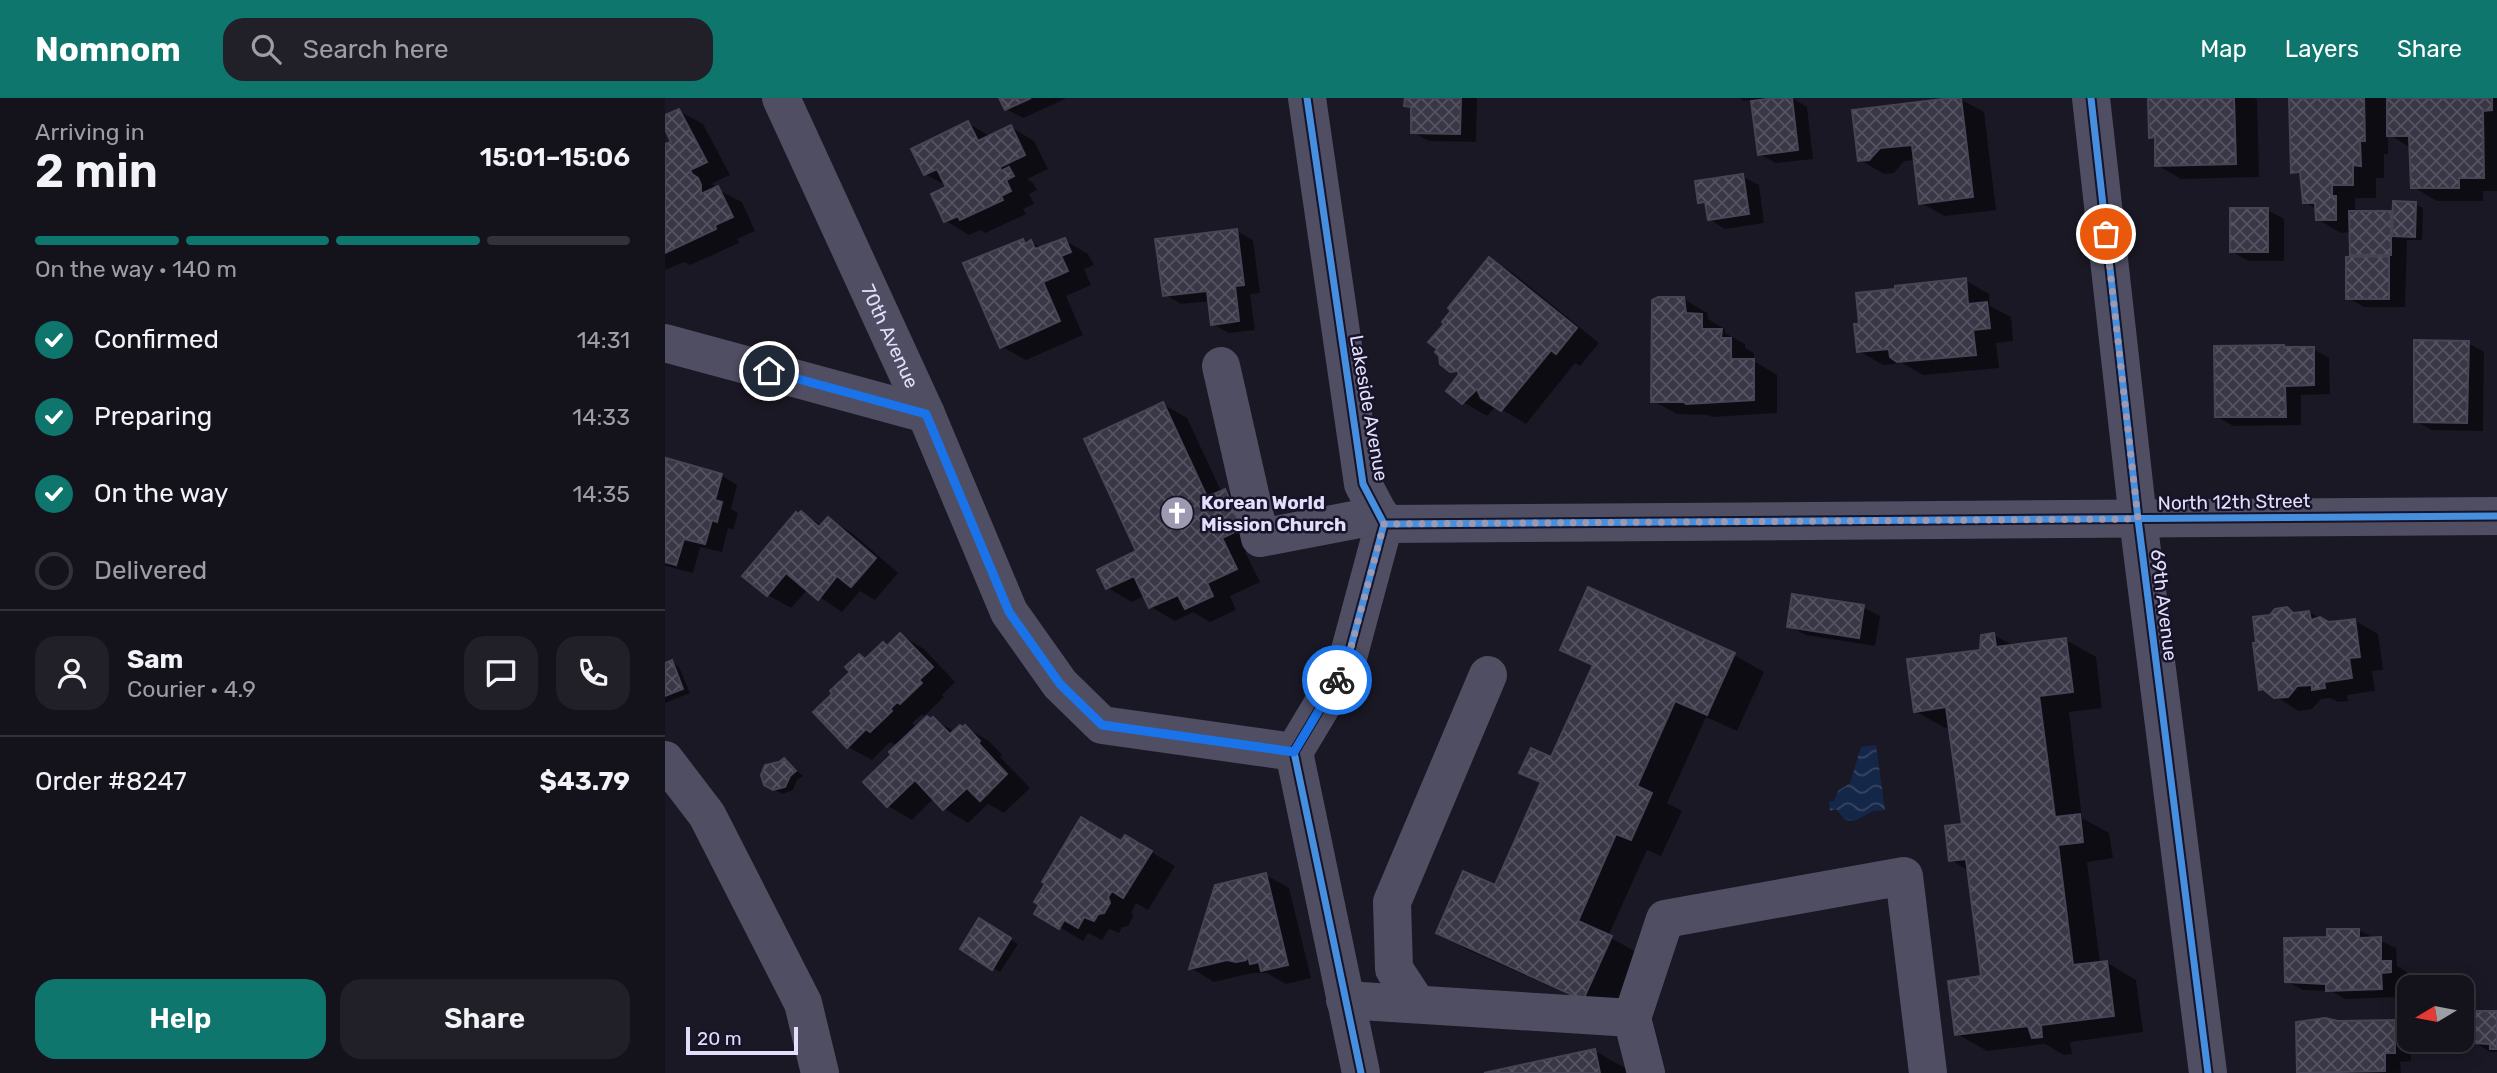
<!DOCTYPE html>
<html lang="en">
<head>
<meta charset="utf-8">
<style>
	body { margin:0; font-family:Rubik,sans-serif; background:#212028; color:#f1f3f6; height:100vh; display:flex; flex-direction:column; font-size:26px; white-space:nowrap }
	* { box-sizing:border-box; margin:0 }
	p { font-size:23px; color:#9d9ea3 }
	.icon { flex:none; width:38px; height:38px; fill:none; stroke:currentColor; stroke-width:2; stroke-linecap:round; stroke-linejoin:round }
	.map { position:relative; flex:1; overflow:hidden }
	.drawer { display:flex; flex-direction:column; background:#14121b; width:665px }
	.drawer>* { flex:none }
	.needle { width:46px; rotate:260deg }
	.fabs { position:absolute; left:1732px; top:877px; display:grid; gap:14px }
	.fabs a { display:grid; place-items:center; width:77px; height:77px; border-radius:14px; background:#14121b; box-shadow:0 4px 18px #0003,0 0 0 2px #33323a; font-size:35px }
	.scale { position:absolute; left:21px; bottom:18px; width:112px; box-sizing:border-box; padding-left:7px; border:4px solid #e2defc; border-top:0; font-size:19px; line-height:24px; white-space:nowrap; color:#e2defc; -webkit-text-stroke:5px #171329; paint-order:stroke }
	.pin { position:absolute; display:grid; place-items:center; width:60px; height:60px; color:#fff; margin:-30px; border:4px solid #fff; border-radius:50%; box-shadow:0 2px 7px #0007 }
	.courier { position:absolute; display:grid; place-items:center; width:70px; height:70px; margin:-35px; border:5px solid #1a73e8; border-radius:50%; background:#fff; color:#222; box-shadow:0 2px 9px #0007 }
	.head em { font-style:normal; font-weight:600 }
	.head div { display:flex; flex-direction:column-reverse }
	.head { display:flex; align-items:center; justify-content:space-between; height:119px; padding:0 35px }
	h1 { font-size:46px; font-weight:600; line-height:52px }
	.bar { display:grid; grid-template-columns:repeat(4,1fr); gap:10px 7px; align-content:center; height:84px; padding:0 35px }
	.bar i { height:9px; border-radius:5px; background:#33323a }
	.bar .active { background:#0f766e }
	.bar p { grid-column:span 4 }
	.line { display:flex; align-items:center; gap:18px; padding:0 35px; border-top:2px solid #33323a }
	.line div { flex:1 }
	.round { display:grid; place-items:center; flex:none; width:74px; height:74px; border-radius:21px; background:#212028 }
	ol { padding:0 35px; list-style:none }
	li { display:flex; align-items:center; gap:21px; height:77px }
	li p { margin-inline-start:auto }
	li .icon { padding:7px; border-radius:50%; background:#0f766e; color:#fff; stroke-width:4 }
	li:last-child { color:#9d9ea3 }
	li i { width:38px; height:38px; border:4px solid #33323a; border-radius:50% }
	.primary-button { display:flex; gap:14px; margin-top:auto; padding:14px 35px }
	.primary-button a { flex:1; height:80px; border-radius:21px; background:#0f766e; color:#fff; font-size:28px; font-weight:600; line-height:80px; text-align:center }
	.primary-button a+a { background:#212028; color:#f1f3f6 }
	header { display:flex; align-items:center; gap:42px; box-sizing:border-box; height:98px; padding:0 35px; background:#0f766e; color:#fff }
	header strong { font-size:33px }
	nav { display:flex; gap:38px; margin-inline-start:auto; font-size:24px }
	.search { width:490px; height:63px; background:#212028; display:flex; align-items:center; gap:18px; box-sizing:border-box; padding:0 24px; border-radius:21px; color:#9d9ea3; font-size:26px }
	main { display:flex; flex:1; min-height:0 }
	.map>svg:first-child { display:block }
	.water { fill:url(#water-waves) }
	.shadow { fill:#0007 }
	.building { fill:url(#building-cross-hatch); stroke:#474456; stroke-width:2 }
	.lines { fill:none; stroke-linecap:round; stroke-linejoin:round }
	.minor { stroke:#504e63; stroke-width:38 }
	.cycleway-casing { stroke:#171329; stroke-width:11 }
	.cycleway { stroke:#468fdf; stroke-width:7 }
	.done { stroke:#9c99b0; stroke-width:7; stroke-dasharray:0 12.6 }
	.route { stroke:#1a73e8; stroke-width:9 }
	.labels { text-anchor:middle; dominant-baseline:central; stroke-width:5; stroke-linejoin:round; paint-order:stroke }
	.street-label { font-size:19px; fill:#e2defc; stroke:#171329 }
	.poi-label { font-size:19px; font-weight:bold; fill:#e2defc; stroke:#171329; text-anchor:start }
</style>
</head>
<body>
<header>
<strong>Nomnom</strong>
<div class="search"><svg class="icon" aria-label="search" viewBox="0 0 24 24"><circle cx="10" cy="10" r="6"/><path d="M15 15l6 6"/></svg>Search here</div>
<nav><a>Map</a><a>Layers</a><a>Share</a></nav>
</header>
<main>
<section class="drawer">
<div class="head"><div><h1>2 min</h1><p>Arriving in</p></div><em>15:01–15:06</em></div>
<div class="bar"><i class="active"></i><i class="active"></i><i class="active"></i><i></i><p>On the way · 140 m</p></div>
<ol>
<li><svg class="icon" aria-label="check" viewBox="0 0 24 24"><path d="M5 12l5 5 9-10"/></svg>Confirmed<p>14:31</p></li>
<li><svg class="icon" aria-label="check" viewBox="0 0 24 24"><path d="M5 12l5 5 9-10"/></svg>Preparing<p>14:33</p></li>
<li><svg class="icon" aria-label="check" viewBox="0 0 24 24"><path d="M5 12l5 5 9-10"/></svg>On the way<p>14:35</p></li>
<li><i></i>Delivered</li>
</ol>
<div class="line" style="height:126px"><a class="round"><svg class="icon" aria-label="person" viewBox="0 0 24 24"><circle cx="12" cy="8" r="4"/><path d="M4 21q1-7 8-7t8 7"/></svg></a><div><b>Sam</b><p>Courier · 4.9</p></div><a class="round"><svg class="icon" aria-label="chat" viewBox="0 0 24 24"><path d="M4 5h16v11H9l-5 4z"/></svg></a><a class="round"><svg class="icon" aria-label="phone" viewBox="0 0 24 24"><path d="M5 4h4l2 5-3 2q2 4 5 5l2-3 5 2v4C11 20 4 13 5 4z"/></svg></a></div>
<div class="line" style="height:91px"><div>Order #8247</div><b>$43.79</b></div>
<div class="primary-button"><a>Help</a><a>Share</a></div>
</section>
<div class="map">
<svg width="1832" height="975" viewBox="0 0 1832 975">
	<defs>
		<pattern id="water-waves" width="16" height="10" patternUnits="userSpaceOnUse" patternTransform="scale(1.75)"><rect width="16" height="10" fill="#152748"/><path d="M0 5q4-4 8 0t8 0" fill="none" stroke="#374663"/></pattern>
		<pattern id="building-cross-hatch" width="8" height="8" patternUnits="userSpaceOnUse" patternTransform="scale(1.75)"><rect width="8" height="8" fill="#393745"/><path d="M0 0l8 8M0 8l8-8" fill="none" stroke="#555461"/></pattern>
	</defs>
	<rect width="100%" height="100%" fill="#1a1824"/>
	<!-- water -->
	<path class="water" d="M1211,647L1220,712L1208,713L1189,723L1180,722L1171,711L1165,713L1164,703H1169L1173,693L1185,685L1196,649Z"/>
	<!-- shadow -->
	<g class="shadow">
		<path d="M336,0H400V1L358,20L341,11Z"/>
		<path d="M741,0H812L811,44L764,43L748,34V11L741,7Z"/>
		<path d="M1074,0H1127L1142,9L1148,61L1111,65L1094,56L1088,2L1079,3Z"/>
		<path d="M1485,0H1589L1592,2L1594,79L1516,81L1492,67L1491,42L1486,39Z"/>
		<path d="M1626,0H1720L1724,2V0H1832V93H1818V103H1772L1748,89L1746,50L1723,36V56H1719V80H1711V100H1690V111L1694,113L1726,115L1729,117L1750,106L1758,110L1757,142H1742L1740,209H1699L1683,200L1686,134L1676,135L1652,121V111L1639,104L1638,79L1628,73Z"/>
		<path d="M1295,1L1319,14L1331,112L1280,118L1256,105L1250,62L1239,63L1229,75L1219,76L1195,62Z"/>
		<path d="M14,13L38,26L65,77L47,85L51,91L77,104L90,133L72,141L74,145L25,167L19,164L0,172V48L8,44L0,27V19Z"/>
		<path d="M303,25L326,39L346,29L369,43L383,71L362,81L368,85L372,92L364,96L369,106L358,111L361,116L320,135L315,132L304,137L281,123L284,89L260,76Z"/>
		<path d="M1077,78L1094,87L1099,125L1060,131L1044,121L1042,108L1035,104Z"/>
		<path d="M1602,112L1619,121V163H1583L1566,153Z"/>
		<path d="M572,133L588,142L595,195L585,196L590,232L564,235L547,226L545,203L516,206L500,197Z"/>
		<path d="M399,142L423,156L429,167L419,171L426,187L401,198L418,237L361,262L337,249L358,143L362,146L366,144L376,150Z"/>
		<path d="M825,161L848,175L934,245L915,268L910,265L861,326L831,308L822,318L798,304L795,277L786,272L781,225Z"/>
		<path d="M1300,182L1324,196L1325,208L1346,219L1348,243L1331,245L1334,270L1258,277L1237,265L1218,267L1194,253L1196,227L1232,193Z"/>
		<path d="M1019,201L1042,215L1043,221L1060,231V235L1080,246V250L1089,255V263L1112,277V315L1047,319L1043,317L1012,316L988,303Z"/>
		<path d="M1803,245L1819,254L1818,333L1767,332L1750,323Z"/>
		<path d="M1648,251L1664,260L1665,296L1636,297V327L1568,328L1551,318Z"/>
		<path d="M498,306L522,320L557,395L560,393L584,407L601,443L580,454L595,484L565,498L571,512L545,524L528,514L510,523L486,509L480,497L467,504L443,490L473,454Z"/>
		<path d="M3,363L56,377L72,387L66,411L73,415L68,432L63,430L57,454L35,449L28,475L0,468V372Z"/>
		<path d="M136,415L158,428L163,421L187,435L233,475L210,502L195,493L177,514L143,491L126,510L103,497Z"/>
		<path d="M1198,509L1215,518L1210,548L1141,537L1124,528Z"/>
		<path d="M1644,514L1664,525L1689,522L1713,536L1718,572L1707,573L1710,593L1682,597L1683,603L1673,604L1665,600L1656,601L1647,611L1634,613L1596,590L1630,516Z"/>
		<path d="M236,537L259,551L290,584L277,597L279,599L259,618L257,616L247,625L252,630L269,621L290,634L300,629L324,643L337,657L335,659L365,690L339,715L323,706L303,725L280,711L269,700L247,722L223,708L228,657L233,648L225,644L207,662L183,649L187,574L195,558L201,562L223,549Z"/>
		<path d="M1329,537L1349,548L1401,542L1431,559L1437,610L1404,614L1417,720L1444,735L1448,760L1422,764L1435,865L1441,864L1471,882L1478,934L1405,944L1407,956L1399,957L1380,946L1322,953L1292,936L1318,880L1304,773L1286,762L1299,728L1286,629L1280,630L1250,613L1317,553Z"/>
		<path d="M897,551L1069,557L1099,574L1072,633L1041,619L1002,705L1017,713L996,758L982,752L943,838L976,857L949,917L803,852L773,835L831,789L877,686L857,674L887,662L929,569Z"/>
		<path d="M7,564L14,569L25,595L0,605V567Z"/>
		<path d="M120,662L138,678L132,682L128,692L117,696L100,686Z"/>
		<path d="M460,739L510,768L483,812L471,805L467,813L468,819L463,828L457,829L454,835L444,831L437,842L423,835L418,843L371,815L457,745Z"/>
		<path d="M601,777L624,790L646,880L621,886L602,875H587L549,884L526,870Z"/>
		<path d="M315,822L353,846L335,874L297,851Z"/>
		<path d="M1693,832L1731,850L1732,868L1742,874V883H1732V899L1680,901L1666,893L1638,892L1621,883L1664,841Z"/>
		<path d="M1832,914V954H1825L1809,944Z"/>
		<path d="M1730,924L1745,933L1746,942V963L1735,964L1736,975H1634L1633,925Z"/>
		<path d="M930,953L960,970L961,975H826Z"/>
	</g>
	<!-- building -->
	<g class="building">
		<path d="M334,0H366L340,12Z"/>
		<path d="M740,0H796L795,36L746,35V9L739,8Z"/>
		<path d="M1109,0H1127L1133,52L1093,57L1086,3Z"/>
		<path d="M1286,0H1296L1308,99L1254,106L1247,47L1215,50L1204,62L1193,63L1187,12Z"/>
		<path d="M1483,0H1569L1571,66L1490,68V39L1484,40Z"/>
		<path d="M1624,0H1699L1700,43H1695L1696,68L1688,67V87H1667V98H1671V122H1651L1650,105H1638L1635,74L1626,75Z"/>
		<path d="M1722,0H1827V12L1818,13L1819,80H1794V90H1746L1744,38H1722Z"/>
		<path d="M14,11L42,64L25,72L27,76L33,80L36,87V96L53,88L68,119L50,127L51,131L0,155V46L6,44L0,31V17Z"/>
		<path d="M303,23L313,43L346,27L360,57L335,69L336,73L344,69L349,78L341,82L346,93L336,98L338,102L295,122L293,118L279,124L266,96L281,89L272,71L259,77L246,51Z"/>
		<path d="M1078,76L1084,116L1043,122L1040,104L1033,105L1030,83Z"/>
		<path d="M1728,103L1751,104L1750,139L1727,138Z"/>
		<rect x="1565" y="110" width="38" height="44"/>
		<path d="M1684,113H1726V157H1685Z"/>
		<path d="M572,131L579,187L570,188L574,223L546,227L542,193L498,198L490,141Z"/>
		<path d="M400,140L406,154L396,158L403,173L378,184L395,223L335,250L298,165L358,141L360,146L366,142L370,151Z"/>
		<path d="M1724,158V201H1681V159Z"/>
		<path d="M824,159L912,230L891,256L886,252L836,313L816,300L812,291L797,306L781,293L794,276L792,273L785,274L775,266L774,258L770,254L772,251L763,244L779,226L777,224L786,213L783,210Z"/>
		<path d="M1301,180L1303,206L1322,204L1325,230L1308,232L1311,257L1232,264L1225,259L1224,251L1192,254L1189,226H1194L1191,195L1230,191V188Z"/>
		<path d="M993,199H1019L1021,215L1037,216V231H1057L1056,240H1066V261H1089V302L1021,306L1019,304H986L987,202Z"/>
		<path d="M1749,242L1804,243L1802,325L1749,324Z"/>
		<path d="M1619,247V249H1649V287L1620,288L1621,319H1550L1549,248Z"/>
		<path d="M498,304L542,399L560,391L578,430L557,440L572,471L542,485L548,498L520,511L513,497L484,510L469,478L441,491L432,472L471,453L419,341Z"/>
		<path d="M1,360L57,376L50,402L57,404L52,424L47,422L40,446L19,441L11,467L0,464Z"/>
		<path d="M136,413L154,429L163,419L211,460L186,489L172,478L153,502L121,475L102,498L77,478L131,414L133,416Z"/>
		<path d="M923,489L1070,555L1042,617L1010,603L972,688L987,695L966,742L951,736L913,823L947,838L918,902L771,835L798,773L830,787L876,684L854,675L866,650L886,659L928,567L895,552Z"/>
		<path d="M1127,496L1199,507L1194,540L1122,529Z"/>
		<path d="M1622,509L1628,515L1644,513L1646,522L1655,519L1664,524L1690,521L1695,559L1684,560L1687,580L1659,584L1660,590L1647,592V587L1632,588L1623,599L1609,600L1598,591L1594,592L1588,545H1591L1588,519L1605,517L1610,511Z"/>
		<path d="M235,535L268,569L254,582L257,585L235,606L232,604L225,611L227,613L205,634L201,631L182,650L148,614L167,596L165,593L185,574L180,569L194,556L200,561L218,544L222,548Z"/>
		<path d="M1329,535L1331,549L1401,540L1408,594L1374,598L1390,719L1415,716L1418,744L1393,747L1408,867L1442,863L1449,918L1376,927L1377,939L1367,940L1363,928L1290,937L1283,883L1316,878L1301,761L1284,763L1280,728L1297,726L1281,609L1249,614L1242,561L1315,552L1316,537Z"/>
		<path d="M7,562L18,591L0,598V565Z"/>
		<path d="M262,618L266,621L268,619L285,636L295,627L298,629L300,627L315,643L313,645L342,676L315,703L302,690L278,712L250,682L222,709L198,684L226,657L224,654Z"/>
		<path d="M119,660L131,673L125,678L120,689L108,692L99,687L96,677L100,667L114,664Z"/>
		<path d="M416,719L456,743L460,737L487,753L458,800L447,793L443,799L445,805L439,815L433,816L429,823L419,819L413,830L399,822L394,831L369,816L374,807L369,804L380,786L377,784Z"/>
		<path d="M601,775L623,867L596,873L594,864L585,866L583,858L581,862L571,864L562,862L524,871L550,787Z"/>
		<path d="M314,820L346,840L327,872L295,851Z"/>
		<path d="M1662,831H1694V840L1716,839V863H1726V874L1716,875L1717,891L1661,893V886L1620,884L1619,840L1662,839Z"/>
		<path d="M1808,913H1832V951H1825V946L1807,945Z"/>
		<path d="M1660,920L1673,923L1730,922V955H1720V973L1632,975L1631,924Z"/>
		<path d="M930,951L935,975H819L874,963Z"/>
	</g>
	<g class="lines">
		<!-- minor -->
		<g class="minor">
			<path id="s1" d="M116,0L261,316L344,514L395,586L437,627L629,654"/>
			<path d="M642,0L698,386L719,426L681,567L629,654L696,975"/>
			<path d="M1426,0L1473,421L1543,975"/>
			<path d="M0,245L261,316"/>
			<path d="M556,268L595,440L715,417"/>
			<path d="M719,426L1832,418"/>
			<path d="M0,662L42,717L138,905L155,975"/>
			<path d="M680,902L967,920L981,975"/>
			<path d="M752,906L729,871L727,804L823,577"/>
			<path d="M967,920L1000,821L1239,778L1263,975"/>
		</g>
		<!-- cycleway casing -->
		<g class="cycleway-casing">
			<g id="cycleway">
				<path d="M642,0L698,386L719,426L681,567L629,654L696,975"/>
				<path d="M1426,0L1473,421L1543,975"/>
				<path d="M719,426L1832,418"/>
			</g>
		</g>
		<!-- cycleway -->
		<use href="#cycleway" class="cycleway"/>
	</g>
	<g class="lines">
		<!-- done -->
		<path class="done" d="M672,582L681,568L719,426L1473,421L1441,136"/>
		<!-- route -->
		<path class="route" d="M104,273L261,316L344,514L395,586L437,627L629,654L672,582"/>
	</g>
	<!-- icons -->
	<defs>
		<g id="church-disc" transform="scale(1.75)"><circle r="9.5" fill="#9c99b0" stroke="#171329"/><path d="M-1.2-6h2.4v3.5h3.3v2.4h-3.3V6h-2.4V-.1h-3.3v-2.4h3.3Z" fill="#fff"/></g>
	</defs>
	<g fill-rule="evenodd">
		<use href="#church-disc" x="512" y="415"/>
	</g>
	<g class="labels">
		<!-- street labels -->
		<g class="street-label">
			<text stroke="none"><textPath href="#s1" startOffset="262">70th Avenue</textPath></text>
			<text transform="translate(704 310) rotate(80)">Lakeside Avenue</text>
			<text transform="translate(1569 404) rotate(-1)">North 12th Street</text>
			<text transform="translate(1499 507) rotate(83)">69th Avenue</text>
		</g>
		<!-- poi labels -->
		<g class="poi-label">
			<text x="536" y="404">Korean World<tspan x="536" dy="22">Mission Church</tspan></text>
		</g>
	</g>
</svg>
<div class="fabs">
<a><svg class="needle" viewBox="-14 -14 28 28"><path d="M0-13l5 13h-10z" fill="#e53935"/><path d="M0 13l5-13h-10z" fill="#9d9ea3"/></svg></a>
</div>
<div class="scale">20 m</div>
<div class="pin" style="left:1441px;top:136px;background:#ea580c"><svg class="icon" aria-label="bag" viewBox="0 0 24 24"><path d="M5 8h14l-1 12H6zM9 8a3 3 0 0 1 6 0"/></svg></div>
<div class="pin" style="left:104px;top:273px;background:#1f2937"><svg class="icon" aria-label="home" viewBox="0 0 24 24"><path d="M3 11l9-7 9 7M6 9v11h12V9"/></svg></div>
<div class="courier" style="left:672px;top:582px"><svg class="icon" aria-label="bike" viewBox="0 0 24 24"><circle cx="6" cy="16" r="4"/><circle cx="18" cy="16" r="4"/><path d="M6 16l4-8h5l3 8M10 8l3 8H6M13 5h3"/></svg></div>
</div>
</main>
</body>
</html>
